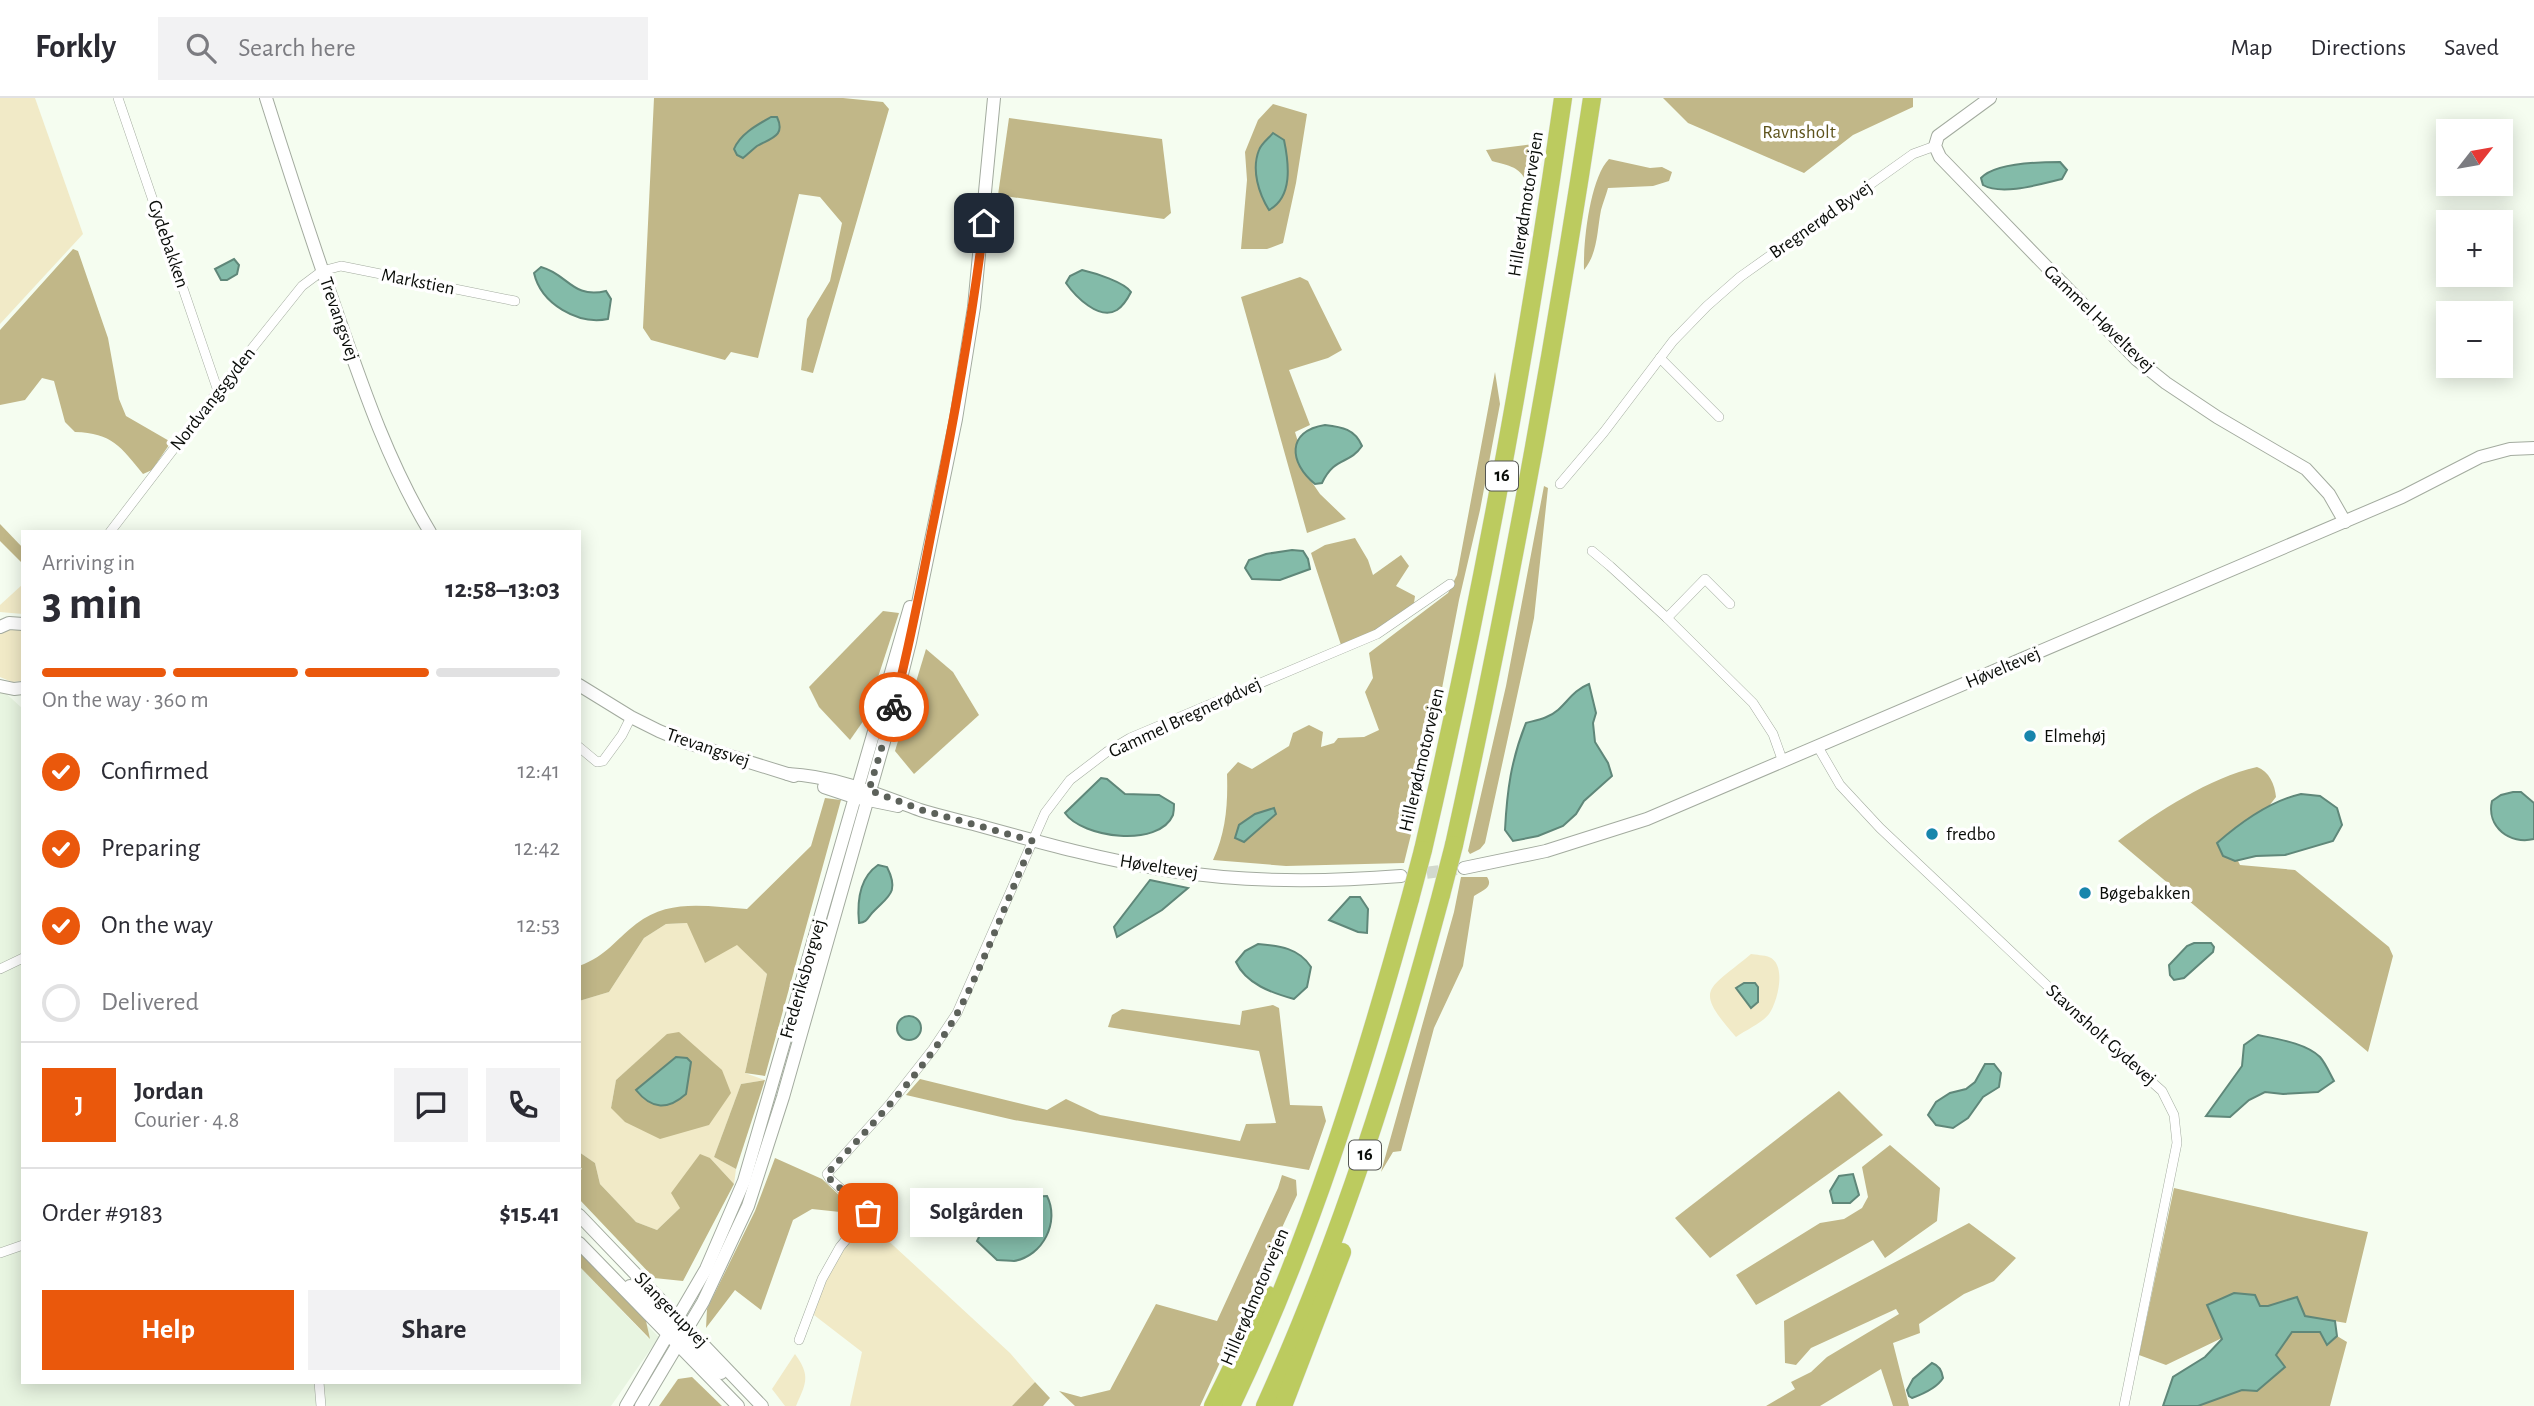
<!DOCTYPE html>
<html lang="en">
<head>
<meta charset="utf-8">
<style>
	body { margin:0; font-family:"Alegreya Sans",sans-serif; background:#f2f2f3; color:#2b2b33; height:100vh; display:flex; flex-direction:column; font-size:26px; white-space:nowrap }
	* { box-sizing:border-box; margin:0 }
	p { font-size:23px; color:#7c7c81 }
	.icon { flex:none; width:38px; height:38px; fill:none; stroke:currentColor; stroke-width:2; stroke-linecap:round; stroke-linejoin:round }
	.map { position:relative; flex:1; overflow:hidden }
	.details { position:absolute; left:21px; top:432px; width:560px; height:854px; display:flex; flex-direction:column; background:#fff; border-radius:0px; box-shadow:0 4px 18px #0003 }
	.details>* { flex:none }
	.needle { width:46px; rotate:59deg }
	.buttons { position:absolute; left:2436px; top:21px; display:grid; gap:14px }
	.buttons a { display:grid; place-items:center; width:77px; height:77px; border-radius:0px; background:#fff; box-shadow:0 4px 18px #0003; font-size:35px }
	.pin { position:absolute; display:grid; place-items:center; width:60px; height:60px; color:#fff; margin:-30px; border-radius:14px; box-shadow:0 4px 10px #0006 }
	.courier { position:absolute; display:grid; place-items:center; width:70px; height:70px; margin:-35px; border:5px solid #ea580c; border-radius:50%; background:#fff; color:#222; box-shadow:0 2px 9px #0007 }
	.bubble { position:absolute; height:49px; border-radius:0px; background:#fff; box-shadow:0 4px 18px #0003; font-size:23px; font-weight:700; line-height:49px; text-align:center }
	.overview em { font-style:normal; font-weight:700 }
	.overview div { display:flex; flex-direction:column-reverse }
	.overview { display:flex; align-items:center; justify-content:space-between; height:119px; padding:0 21px }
	h1 { font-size:46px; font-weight:700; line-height:52px }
	.bar { display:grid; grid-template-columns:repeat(4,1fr); gap:10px 7px; align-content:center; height:84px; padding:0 21px }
	.bar i { height:9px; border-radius:5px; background:#e1e1e2 }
	.bar .current { background:#ea580c }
	.bar p { grid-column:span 4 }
	.line { display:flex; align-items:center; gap:18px; padding:0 21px; border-top:2px solid #e1e1e2 }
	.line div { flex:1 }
	.round { display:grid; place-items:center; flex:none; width:74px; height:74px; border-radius:0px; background:#f2f2f3 }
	ol { padding:0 21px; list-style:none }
	li { display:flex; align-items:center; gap:21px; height:77px }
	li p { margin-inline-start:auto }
	li .icon { padding:7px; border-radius:50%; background:#ea580c; color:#fff; stroke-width:4 }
	li:last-child { color:#7c7c81 }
	li i { width:38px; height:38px; border:4px solid #e1e1e2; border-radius:50% }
	.action { display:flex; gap:14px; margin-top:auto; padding:14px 21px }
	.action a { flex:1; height:80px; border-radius:0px; background:#ea580c; color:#fff; font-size:28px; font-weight:700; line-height:80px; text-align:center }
	.action a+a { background:#f2f2f3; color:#2b2b33 }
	header { display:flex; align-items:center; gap:42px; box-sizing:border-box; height:98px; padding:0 35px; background:#fff; border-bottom:2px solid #e1e1e2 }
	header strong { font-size:33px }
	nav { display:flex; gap:38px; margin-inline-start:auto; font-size:24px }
	.search { width:490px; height:63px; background:#f2f2f3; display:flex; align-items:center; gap:18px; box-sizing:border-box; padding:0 24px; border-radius:0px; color:#7c7c81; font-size:26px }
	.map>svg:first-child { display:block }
	.built { fill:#e8f5e1 }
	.green { fill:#f1eac7; fill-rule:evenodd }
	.forest { fill:#c1b788 }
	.water { fill:#83bba9; stroke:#5f8779; stroke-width:2 }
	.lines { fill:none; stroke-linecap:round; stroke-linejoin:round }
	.tertiary-tunnel { stroke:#d2d9cd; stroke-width:12; stroke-dasharray:12 6; stroke-linecap:butt }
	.minor-casing { stroke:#a3ab9f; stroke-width:10 }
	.tertiary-casing { stroke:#a3ab9f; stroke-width:14 }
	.secondary-casing { stroke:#a3ab9f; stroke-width:14 }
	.motorway-casing { stroke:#ddd; stroke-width:19 }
	.minor { stroke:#fff; stroke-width:9 }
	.tertiary { stroke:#fff; stroke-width:12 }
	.secondary { stroke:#fff; stroke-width:12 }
	.motorway { stroke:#bccb5f; stroke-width:18 }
	.motorway-bridge-casing { stroke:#ddd; stroke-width:19; stroke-linecap:butt }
	.motorway-bridge { stroke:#bccb5f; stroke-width:18 }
	.done { stroke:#5c615a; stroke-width:7; stroke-dasharray:0 12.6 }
	.route { stroke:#ea580c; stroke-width:9 }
	.poi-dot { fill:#1785ac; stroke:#fff; stroke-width:2.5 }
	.labels { text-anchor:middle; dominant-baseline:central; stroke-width:7; stroke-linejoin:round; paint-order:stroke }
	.shield { fill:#fff; stroke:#545653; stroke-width:2 }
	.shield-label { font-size:18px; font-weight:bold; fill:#0a0d09 }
	.park-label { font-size:19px; fill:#5e531c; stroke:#fff }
	.street-label { font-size:19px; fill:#0a0d09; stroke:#fff }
	.poi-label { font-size:19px; fill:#0a0d09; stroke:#fff; text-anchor:start }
</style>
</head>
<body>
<header>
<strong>Forkly</strong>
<div class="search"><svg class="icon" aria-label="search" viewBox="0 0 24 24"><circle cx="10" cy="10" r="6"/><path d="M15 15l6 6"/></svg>Search here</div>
<nav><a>Map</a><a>Directions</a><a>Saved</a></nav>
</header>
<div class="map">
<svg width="2534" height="1308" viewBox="0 0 2534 1308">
	<rect width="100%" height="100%" fill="#f5fdf0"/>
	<!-- built -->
	<path class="built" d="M0,590L23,611V1284H579V1168L648,1240L647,1227L659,1239L611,1308H0Z"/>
	<!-- green -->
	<g class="green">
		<path d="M0,0H35L83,136L0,226Z"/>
		<path d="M23,486V516L0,514V507Z"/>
		<path d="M13,531L23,532V583L12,584L0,579V535Z"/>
		<path d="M687,825L737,846L767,876L745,975L765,982L741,986L714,1059L736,1071L734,1086L710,1060L680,1110L657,1132L636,1124L600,1086L595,1065L579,1054V903L609,894L644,840L666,826ZM667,937L611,1010L616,982Z"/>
		<path d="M1751,856C1756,857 1764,857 1769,859C1787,866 1778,903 1769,916C1762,925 1746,932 1736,939C1693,890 1707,893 1751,856Z"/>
		<path d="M869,1125L1010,1255L1035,1284L1012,1308H850L862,1254L814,1217C827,1174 836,1157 869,1125Z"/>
		<path d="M795,1256C811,1278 806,1285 796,1308H785L772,1291Z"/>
	</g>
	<!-- forest -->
	<g class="forest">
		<path d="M654,0H843L883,4L889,11L813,275L801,272L807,221L830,183L842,125L820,99L799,96L758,260L731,254L725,262L651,242L643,230Z"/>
		<path d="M1663,0H1913V9L1853,37L1804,75L1688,25Z"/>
		<path d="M1273,6L1307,16L1296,85L1283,145L1267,151H1241L1247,82L1245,54L1258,22Z"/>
		<path d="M1009,20L1162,41L1171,115L1164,121L998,97Z"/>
		<path d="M1533,46L1540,52L1536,76L1530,91C1521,69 1514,69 1492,63L1486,52Z"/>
		<path d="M1609,61L1650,70L1662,69L1672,74L1669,83L1653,88L1608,90C1606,97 1603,105 1601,112C1597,132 1598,155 1584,172C1583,145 1590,80 1609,61Z"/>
		<path d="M73,151L78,153L108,240L119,301L126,318L171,344L152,372L143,376C121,349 112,335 75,334L65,324L54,283L42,280L25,302L0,307V232Z"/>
		<path d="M1300,179L1308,183L1342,252L1328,260L1289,272L1310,327L1295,334L1309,380L1320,396L1346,421L1307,435L1241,199Z"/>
		<path d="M1495,274L1500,306L1480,412L1459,502L1424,684L1404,765L1286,768L1213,762C1226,734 1228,706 1227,676L1238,664L1252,671L1289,648L1293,635L1309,627L1323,634L1321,649L1334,645L1338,640L1364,639L1379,632L1365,594L1373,580L1369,555L1448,495L1457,477Z"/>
		<path d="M1544,388L1548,390L1534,520L1485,745L1480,751L1470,756L1468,753L1506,588Z"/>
		<path d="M0,426L23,450V466L0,443Z"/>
		<path d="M1355,440L1368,462L1373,477L1401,457L1409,468L1396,488L1415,498L1414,505L1382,529L1341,547L1311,455L1325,447Z"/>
		<path d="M883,513L899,515L864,622L850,642L819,609L809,589Z"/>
		<path d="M926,551L953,574L979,617L914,676L895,653Z"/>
		<path d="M2257,669C2269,673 2275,687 2276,699L2269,708L2232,732L2235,763H2238L2240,767L2295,772L2389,849L2393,858L2368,954L2118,743C2159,713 2209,680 2257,669Z"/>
		<path d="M825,700L841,702L765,978L745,975L767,876L737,847L705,865L687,825L666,826L644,840L609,894L579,903V868C608,857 614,843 636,826C670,800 707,809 747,811L811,748Z"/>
		<path d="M1461,779H1487C1494,789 1482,793 1474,798L1463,868L1434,930L1401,1053L1393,1054L1381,1074L1454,814Z"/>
		<path d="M1273,907L1279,910L1290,1007L1322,1008L1326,1023L1309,1072L1014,1022L906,997L920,981L1047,1012L1066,1001L1100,1017L1240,1043L1246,1026L1276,1025L1259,953L1108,929L1112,917L1122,911L1240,927L1242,913Z"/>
		<path d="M679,934L722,972L731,995L709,1027L660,1041L625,1024L611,1010L616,982L667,936Z"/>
		<path d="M765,982L736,1071L714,1059L741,986Z"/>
		<path d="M1839,993L1883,1037L1710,1160L1675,1120Z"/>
		<path d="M1890,1047L1940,1090L1937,1123L1885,1160L1873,1142L1756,1207L1736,1177L1820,1125L1844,1121L1862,1110L1868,1099L1862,1069Z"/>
		<path d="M579,1054L595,1065L600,1086L636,1124L657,1132L680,1110L671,1095L700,1056L710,1060L734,1086L683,1183L654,1180L579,1101V1073L582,1071L579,1067Z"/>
		<path d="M775,1060L822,1081L859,1116L812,1111L793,1122L761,1212L735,1192L706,1230L707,1211L755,1113Z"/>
		<path d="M1282,1077L1296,1082L1297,1097L1200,1308H1075L1059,1293L1081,1299L1110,1292L1156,1206L1217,1223L1278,1090Z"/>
		<path d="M2174,1090L2368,1134L2346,1225L2305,1218L2297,1199L2268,1208H2260L2255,1197L2222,1240L2166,1267L2139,1257Z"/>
		<path d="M1969,1125L2016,1160L1994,1183L1964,1196L1919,1226L1920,1235L1893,1245L1909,1308H1893L1881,1271L1820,1308H1766L1795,1291L1791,1284L1811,1274L1827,1259L1899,1216L1896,1211L1811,1250L1796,1267L1785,1265L1784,1223Z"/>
		<path d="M579,1151L646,1223L650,1241L579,1168Z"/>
		<path d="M2292,1234H2320L2327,1247L2337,1238L2347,1244L2330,1308H2198L2242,1292L2276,1257Z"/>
		<path d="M692,1279L722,1308H659L678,1281Z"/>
		<path d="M1035,1284L1050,1300L1043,1308H1012Z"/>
	</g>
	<!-- water -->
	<g class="water">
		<path d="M771,19H777C786,38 771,40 757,48C752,52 748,56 743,60L737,57L734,51C740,36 757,27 771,19Z"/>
		<path d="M1273,35L1284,42C1289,66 1293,99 1269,112C1259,96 1251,72 1259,52C1261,46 1269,40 1273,35Z"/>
		<path d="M2060,64L2067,72L2062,81C2041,86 2002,98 1983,87L1981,80C1995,65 2040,64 2060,64Z"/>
		<path d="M234,161L239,167L237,176L227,182H221L215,171Z"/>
		<path d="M541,169C568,176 572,201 606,193L611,201L608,221C578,227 541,206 534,175Z"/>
		<path d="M1082,172C1095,175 1124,184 1131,194C1128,200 1123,208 1117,212C1099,223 1075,198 1066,185L1070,178Z"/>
		<path d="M1325,327C1342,329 1355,331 1362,348C1349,367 1335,358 1322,385L1315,386C1289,365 1286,333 1325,327Z"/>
		<path d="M1292,452L1303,453L1308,461L1310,471L1280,482L1252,481L1245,470L1249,462L1266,456Z"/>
		<path d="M1589,586L1596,615L1593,625L1595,644L1608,665L1612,678L1584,703L1576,716L1563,728L1538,738L1513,743L1505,732C1507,693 1511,662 1526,625C1537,622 1549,620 1558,612C1569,602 1574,592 1589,586Z"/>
		<path d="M1101,680L1107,681L1125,696L1159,697L1174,706C1174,710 1174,713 1173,717C1159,750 1082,740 1065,715Z"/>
		<path d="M2513,694H2521L2534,705V741C2510,747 2486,729 2492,703L2501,697Z"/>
		<path d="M2301,696L2320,698L2337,710L2342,727L2333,743L2285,757L2256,758L2235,763L2223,758L2217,745C2241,724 2270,703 2301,696Z"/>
		<path d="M1274,710L1276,716L1244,744L1235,740L1239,727L1255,716Z"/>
		<path d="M878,767L887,769C900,795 888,798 872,815C867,821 867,824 859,825C857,804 859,780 878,767Z"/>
		<path d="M1150,782L1188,790L1162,812L1117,839L1114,829Z"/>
		<path d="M1350,799H1360L1368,811L1367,835L1358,834L1329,822Z"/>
		<path d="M2194,845H2211L2214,849L2213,854L2184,880L2174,882L2170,877L2169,867L2187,848Z"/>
		<path d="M1258,846C1280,848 1299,850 1311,869L1307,889L1294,901C1272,895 1246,886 1236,864L1245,853Z"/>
		<path d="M1744,885H1755L1758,889V904L1751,910L1736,890Z"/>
		<circle cx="909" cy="930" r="12"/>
		<path d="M2258,937C2277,941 2306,945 2320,959C2326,966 2330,976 2334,983L2318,994L2283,996L2265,994L2249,1002L2230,1019L2206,1018L2242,968L2244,947Z"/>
		<path d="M676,959L687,960L691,964L686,996C668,1012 652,1012 636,992Z"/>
		<path d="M1985,966H1994L2001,975L1999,989L1983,999L1968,1020L1953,1030L1936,1027L1928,1017L1936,1004L1950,995L1966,991L1975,984Z"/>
		<path d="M1853,1076L1859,1097L1850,1105H1833L1830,1093L1839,1078Z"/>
		<path d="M1047,1098C1060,1124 1043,1158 1014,1163C1009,1163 1003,1162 997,1162L977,1143L985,1127L1006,1112L1027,1099Z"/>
		<path d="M2234,1195L2255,1197L2260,1208H2268L2297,1199L2305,1218L2335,1223L2337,1238L2327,1247L2320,1234H2292L2276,1257L2285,1269L2257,1293L2242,1292L2198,1308H2163L2173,1279L2205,1259L2222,1241L2207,1207Z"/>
		<path d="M1932,1265C1938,1267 1942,1273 1943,1280C1937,1290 1923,1296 1912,1300L1909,1298L1907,1292L1913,1281Z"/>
	</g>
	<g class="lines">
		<!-- tertiary-tunnel -->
		<path class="tertiary-tunnel" d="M1409,777L1464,770"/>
		<!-- minor casing -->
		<g class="minor-casing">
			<g id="minor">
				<path d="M118,0L218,293"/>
				<path d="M1660,260L1719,319"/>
				<path d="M1560,386L1604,334L1673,243L1707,208L1740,179L1913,56L1935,48"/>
				<path d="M110,434L218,293L302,188L322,173L341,168L515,203"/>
				<path d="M1592,453L1610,468L1667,520L1753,605L1773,636L1783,664"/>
				<path d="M1667,520L1705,481L1730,506"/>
				<path d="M579,649L597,664L603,663L622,637L631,619"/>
				<path d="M1818,649L1840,687L1880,730L2108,945L2162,993L2174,1017L2177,1045L2124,1308"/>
				<path d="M0,871L23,860"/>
				<path d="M0,1155L23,1147"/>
				<path d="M799,1242L822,1181L840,1149L868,1115L830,1081L827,1076L889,1007L933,951L957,915L1045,715L1070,682L1108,653L1130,640L1377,536L1450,486"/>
				<path d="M319,1284L321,1308"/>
			</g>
		</g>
		<!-- tertiary casing -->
		<g class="tertiary-casing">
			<g id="tertiary">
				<path d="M266,0C289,73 313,146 338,218C364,293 389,366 430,434"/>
				<path d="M1990,0L1938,38L1935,48L1940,59L2136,261L2166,285L2217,319L2306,371L2329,396L2345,424"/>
				<path d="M579,587L631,619L659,633L688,645L794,678"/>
				<path d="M788,676C834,678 877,696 920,712C939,718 958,722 977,727C1042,745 1107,763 1173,773C1249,785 1325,784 1401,778"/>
				<path d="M824,689L854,699L898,708"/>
				<path d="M1464,770L1546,753L1647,721L2402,399L2480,359L2510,351L2534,350"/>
				<path d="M626,1308L706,1171L744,1083L910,509"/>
				<path d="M641,1308L703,1204L748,1108L783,999L893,612L910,544L956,321L974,209L994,0"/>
			</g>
		</g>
		<!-- secondary casing -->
		<g class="secondary-casing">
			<g id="secondary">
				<path d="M0,529L9,525L23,526"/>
				<path d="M0,588L14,591L23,590"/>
				<path d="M579,1117L762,1308"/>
				<path d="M579,1145L738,1308"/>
				<path d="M630,1188L676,1232L682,1233L688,1229"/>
				<path d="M671,1236L678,1235L683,1238L721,1275"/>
			</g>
		</g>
		<!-- motorway casing -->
		<g class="motorway-casing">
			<g id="motorway">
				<path d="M1454,747C1509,499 1554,251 1592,0"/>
				<path d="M1423,752C1481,503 1527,253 1563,0"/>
				<path d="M1213,1308L1268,1197"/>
				<path d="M1231,1308C1309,1146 1362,974 1410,801"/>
				<path d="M1265,1308C1340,1143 1394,972 1441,797"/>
				<path d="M1283,1308L1342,1154"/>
			</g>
		</g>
		<!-- minor -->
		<use href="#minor" class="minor"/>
		<!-- tertiary -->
		<use href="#tertiary" class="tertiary"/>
		<!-- secondary -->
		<use href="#secondary" class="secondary"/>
		<!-- motorway -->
		<use href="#motorway" class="motorway"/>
		<!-- motorway-bridge casing -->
		<g class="motorway-bridge-casing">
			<g id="motorway-bridge">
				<path d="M1441,797L1454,747"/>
				<path d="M1410,801L1423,752"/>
			</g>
		</g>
		<!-- motorway-bridge -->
		<use href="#motorway-bridge" class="motorway-bridge"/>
	</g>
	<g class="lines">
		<!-- done -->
		<path class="done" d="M868,1115L830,1081L827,1076C869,1029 928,969 958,914C987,859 1008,799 1033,743L922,712L869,692L894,609"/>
		<!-- route -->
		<path class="route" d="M894,609C908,552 920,494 931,436C952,333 971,230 984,125"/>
	</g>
	<!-- markers -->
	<g class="poi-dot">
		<circle cx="2030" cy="638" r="7"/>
		<circle cx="1932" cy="736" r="7"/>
		<circle cx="2085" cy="795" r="7"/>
	</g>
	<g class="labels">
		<!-- shield labels -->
		<g class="shield">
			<rect x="1486" y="363.5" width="32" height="29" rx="5"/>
			<rect x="1349" y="1042.5" width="32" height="29" rx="5"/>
		</g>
		<g class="shield-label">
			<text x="1502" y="378">16</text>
			<text x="1365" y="1057">16</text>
		</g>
		<!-- park labels -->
		<g class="park-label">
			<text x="1799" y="34">Ravnsholt</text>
		</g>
		<!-- street labels -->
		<g class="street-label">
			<text transform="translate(1526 106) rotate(-81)">Hillerødmotorvejen</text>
			<text transform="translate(1821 122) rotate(-35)">Bregnerød Byvej</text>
			<text transform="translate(168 146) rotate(71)">Gydebakken</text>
			<text transform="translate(418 184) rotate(11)">Markstien</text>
			<text transform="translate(339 221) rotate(71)">Trevangsvej</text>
			<text transform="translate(2099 221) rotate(44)">Gammel Høveltevej</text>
			<text transform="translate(213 301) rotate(-52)">Nordvangsgyden</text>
			<text transform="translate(2003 570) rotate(-23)">Høveltevej</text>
			<text transform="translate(1185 620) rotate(-25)">Gammel Bregnerødvej</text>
			<text transform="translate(708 650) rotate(19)">Trevangsvej</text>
			<text transform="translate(1422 662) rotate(-77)">Hillerødmotorvejen</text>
			<text transform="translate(1159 769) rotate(9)">Høveltevej</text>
			<text transform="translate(803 881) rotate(-74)">Frederiksborgvej</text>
			<text transform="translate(2101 937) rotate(42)">Stavnsholt Gydevej</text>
			<text transform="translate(1255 1199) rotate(-67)">Hillerødmotorvejen</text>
			<text transform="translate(671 1212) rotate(46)">Slangerupvej</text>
		</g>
		<!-- poi labels -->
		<g class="poi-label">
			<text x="2044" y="638">Elmehøj</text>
			<text x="1946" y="736">fredbo</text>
			<text x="2099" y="795">Bøgebakken</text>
		</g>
	</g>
</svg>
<div class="buttons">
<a><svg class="needle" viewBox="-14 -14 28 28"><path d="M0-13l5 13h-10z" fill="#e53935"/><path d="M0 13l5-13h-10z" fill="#7c7c81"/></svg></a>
<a>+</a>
<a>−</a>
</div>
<div class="pin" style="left:868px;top:1115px;background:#ea580c"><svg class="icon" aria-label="bag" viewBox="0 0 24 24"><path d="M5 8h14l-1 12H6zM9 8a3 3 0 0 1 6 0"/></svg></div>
<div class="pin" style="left:984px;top:125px;background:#1f2937"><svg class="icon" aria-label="home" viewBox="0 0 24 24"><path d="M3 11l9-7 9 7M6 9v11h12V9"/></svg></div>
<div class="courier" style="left:894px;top:609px"><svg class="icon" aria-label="bike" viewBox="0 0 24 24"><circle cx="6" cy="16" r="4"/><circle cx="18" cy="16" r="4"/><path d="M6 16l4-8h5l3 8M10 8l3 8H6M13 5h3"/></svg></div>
<div class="bubble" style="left:910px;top:1090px;width:133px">Solgården</div>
<section class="details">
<div class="overview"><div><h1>3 min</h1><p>Arriving in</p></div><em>12:58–13:03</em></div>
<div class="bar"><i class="current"></i><i class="current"></i><i class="current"></i><i></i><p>On the way · 360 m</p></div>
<ol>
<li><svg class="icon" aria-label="check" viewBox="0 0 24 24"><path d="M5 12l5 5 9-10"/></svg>Confirmed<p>12:41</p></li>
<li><svg class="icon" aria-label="check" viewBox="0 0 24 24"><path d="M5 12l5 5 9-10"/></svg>Preparing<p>12:42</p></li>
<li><svg class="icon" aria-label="check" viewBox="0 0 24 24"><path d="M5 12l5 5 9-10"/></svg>On the way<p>12:53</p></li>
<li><i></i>Delivered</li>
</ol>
<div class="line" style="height:126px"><b class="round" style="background:#ea580c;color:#fff">J</b><div><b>Jordan</b><p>Courier · 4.8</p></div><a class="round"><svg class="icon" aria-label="chat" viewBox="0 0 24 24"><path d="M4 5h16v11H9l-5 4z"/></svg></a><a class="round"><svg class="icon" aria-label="phone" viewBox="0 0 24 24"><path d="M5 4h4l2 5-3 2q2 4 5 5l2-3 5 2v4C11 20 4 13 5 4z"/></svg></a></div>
<div class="line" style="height:91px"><div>Order #9183</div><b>$15.41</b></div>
<div class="action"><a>Help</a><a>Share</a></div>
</section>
</div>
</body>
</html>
